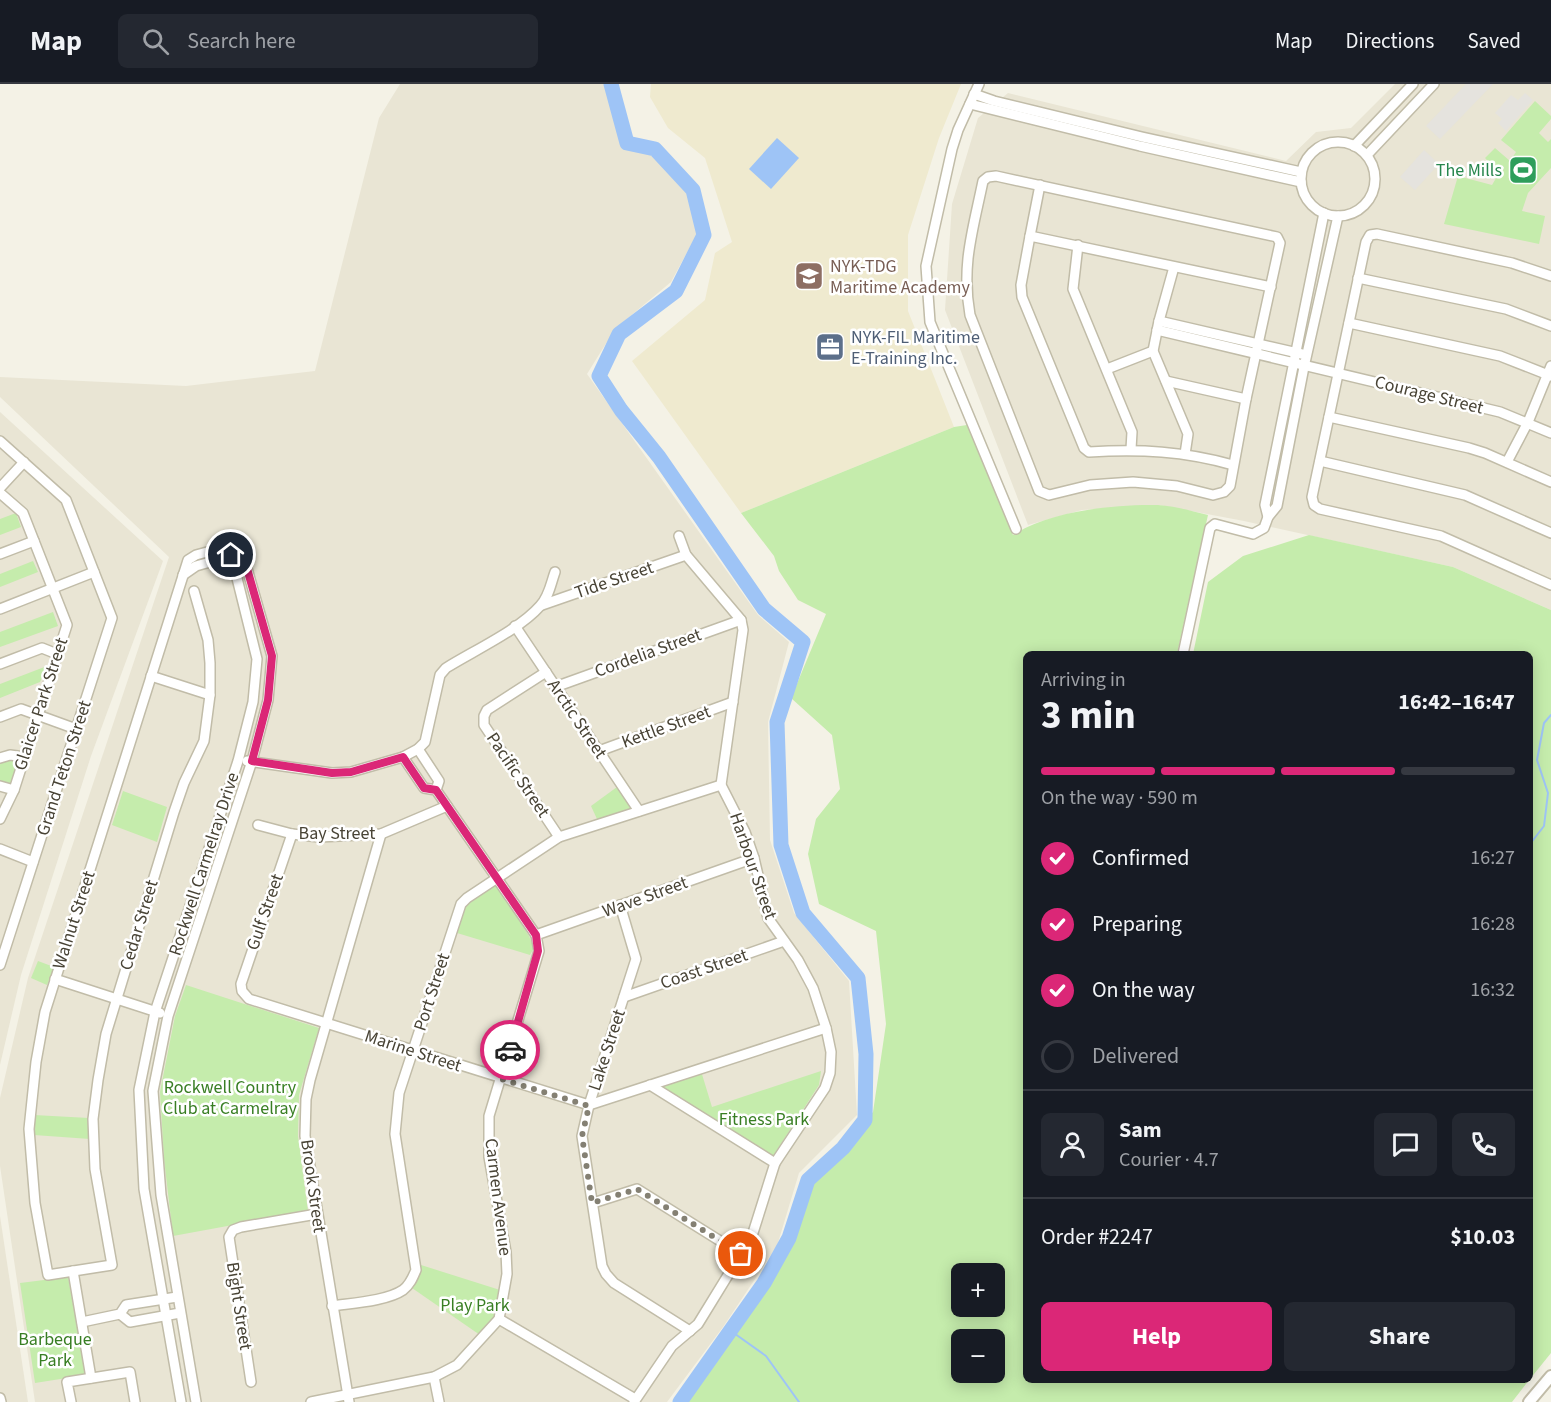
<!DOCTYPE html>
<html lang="en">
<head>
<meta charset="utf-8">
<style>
	body { margin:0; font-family:"Source Sans 3",sans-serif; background:#242831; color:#f1f3f6; height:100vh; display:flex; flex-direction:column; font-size:22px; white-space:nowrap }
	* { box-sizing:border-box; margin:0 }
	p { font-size:20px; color:#9ea1a6 }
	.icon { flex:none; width:33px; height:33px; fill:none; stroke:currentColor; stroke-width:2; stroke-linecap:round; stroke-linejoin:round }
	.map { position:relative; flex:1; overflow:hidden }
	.sheet { position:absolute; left:1023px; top:567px; width:510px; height:732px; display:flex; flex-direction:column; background:#171b24; border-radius:9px; box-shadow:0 3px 15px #0003 }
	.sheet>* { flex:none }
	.buttons { position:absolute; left:951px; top:1179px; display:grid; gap:12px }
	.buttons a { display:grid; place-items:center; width:54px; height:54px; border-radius:9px; background:#171b24; box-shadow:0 3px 15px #0003; font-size:30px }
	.pin { position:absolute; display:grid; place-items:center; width:51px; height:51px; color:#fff; margin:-26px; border:3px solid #fff; border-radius:50%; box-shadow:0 2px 6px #0007 }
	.courier { position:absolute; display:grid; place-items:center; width:60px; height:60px; margin:-30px; border:4px solid #db2777; border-radius:50%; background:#fff; color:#222; box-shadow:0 2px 8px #0007 }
	.overview em { font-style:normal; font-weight:700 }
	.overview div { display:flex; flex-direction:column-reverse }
	.overview { display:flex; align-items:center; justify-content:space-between; height:102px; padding:0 18px }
	h1 { font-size:39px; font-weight:700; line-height:45px }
	.bar { display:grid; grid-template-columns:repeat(4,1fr); gap:9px 6px; align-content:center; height:72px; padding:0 18px }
	.bar i { height:8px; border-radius:4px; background:#363941 }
	.bar .selected { background:#db2777 }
	.bar p { grid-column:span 4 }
	.line { display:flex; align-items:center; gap:15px; padding:0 18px; border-top:2px solid #363941 }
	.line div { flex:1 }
	.round { display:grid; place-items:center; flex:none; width:63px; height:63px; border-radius:9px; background:#242831 }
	ol { padding:0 18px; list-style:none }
	li { display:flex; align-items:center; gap:18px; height:66px }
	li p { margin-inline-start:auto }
	li .icon { padding:6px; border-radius:50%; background:#db2777; color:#fff; stroke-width:4 }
	li:last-child { color:#9ea1a6 }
	li i { width:33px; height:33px; border:3px solid #363941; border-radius:50% }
	.action { display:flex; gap:12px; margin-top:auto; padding:12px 18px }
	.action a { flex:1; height:69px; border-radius:9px; background:#db2777; color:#fff; font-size:24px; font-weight:700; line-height:69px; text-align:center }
	.action a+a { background:#242831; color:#f1f3f6 }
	header { display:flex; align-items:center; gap:36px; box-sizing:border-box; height:84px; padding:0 30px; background:#171b24; border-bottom:2px solid #363941 }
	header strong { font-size:28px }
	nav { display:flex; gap:33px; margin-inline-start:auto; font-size:21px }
	.search { width:420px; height:54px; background:#242831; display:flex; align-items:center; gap:15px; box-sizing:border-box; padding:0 21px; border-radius:9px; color:#9ea1a6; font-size:22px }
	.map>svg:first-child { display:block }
	.residential { fill:#e9e5d4 }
	.education { fill:#efeacf }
	.green { fill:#c5ecac; fill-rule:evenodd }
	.parking { fill:#e5e3de }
	.water { fill:#9ec4f6 }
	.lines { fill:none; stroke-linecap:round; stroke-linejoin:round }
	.stream { stroke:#9ec4f6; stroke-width:2 }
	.river { stroke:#9ec4f6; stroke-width:15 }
	.minor-casing { stroke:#c1bca8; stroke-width:12 }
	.tertiary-casing { stroke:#c1bca8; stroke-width:14 }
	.minor { stroke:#fff; stroke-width:9 }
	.tertiary { stroke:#fff; stroke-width:10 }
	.done { stroke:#848073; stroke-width:6; stroke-dasharray:0 10.8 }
	.route { stroke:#db2777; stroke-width:8 }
	.labels { text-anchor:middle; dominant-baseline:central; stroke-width:5; stroke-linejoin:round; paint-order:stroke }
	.leisure-label { font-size:18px; fill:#27864d; stroke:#fff; text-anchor:end }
	.education-label { font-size:18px; fill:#785e54; stroke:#fff; text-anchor:start }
	.service-label { font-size:18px; fill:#4e5e75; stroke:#fff; text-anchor:start }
	.street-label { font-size:18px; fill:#484335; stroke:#fff }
	.park-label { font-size:18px; fill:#387e23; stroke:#fff }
</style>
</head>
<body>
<header>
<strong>Map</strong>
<div class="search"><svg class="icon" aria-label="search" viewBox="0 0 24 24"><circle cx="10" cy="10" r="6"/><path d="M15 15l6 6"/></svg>Search here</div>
<nav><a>Map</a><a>Directions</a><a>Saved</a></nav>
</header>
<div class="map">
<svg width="1551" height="1318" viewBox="0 0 1551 1318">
	<rect width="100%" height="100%" fill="#f4f2e6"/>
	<!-- residential -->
	<g class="residential">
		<path d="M400,0H605L622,63L653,70L691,110L698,148L671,198L615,245L587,290L758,531L789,558L768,638L770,756L794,829L849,897L857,1031L799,1089L777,1162L723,1243L667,1318H35L0,1082V1014L28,894L169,473L0,313V293L186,302L315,287L379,34Z"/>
		<path d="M1395,0H1551V526L1453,483L1244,437L1159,421L1082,426L1028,441L945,226L952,120L978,34L1008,9L1286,77L1316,48L1351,44Z"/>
		<path d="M0,328L163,477L91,672L21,891L0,981Z"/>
		<path d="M0,1132L28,1318H0Z"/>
	</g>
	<!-- education -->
	<path class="education" d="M651,0H961L939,54L908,151V227L954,343L741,429L632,277L705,216L715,169L732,158L705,74L668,44L650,13Z"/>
	<!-- green -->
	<g class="green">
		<path d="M1535,17L1551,32V35L1539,49L1548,58L1551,55V84L1528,109L1522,127L1545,132L1539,160L1444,140L1458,92L1492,101L1499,89L1485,74L1495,64L1510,77L1516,68L1501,56Z"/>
		<path d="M967,341L1013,451C1050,427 1114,420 1158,421C1174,422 1192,427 1208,431L1177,570H1026V1296H1529L1512,1318H680L764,1199L789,1154L808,1096L843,1064L873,1028L886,940L876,847L819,820L808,770L816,735L840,705L832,651L791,614L826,530L798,516L779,487L774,472L741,429L954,343ZM962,1190H994V1222H962ZM962,1256H994V1288H962Z"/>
		<path d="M16,429L21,443L0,451V435Z"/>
		<path d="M1309,451L1453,483L1551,526V1269L1530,1295V570H1193L1208,498L1243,472Z"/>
		<path d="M33,477L38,488L0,503V490Z"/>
		<path d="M53,528L58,542L0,563V548Z"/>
		<path d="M47,582L40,598L0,614V600Z"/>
		<path d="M10,675L18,678L11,701L0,699V677Z"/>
		<path d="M617,703L631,725L597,735L591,722Z"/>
		<path d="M123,707L167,723L157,758L112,741Z"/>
		<path d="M496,800L529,852L534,864L530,871L457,849L464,823Z"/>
		<path d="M38,877L54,883L47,901L31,894Z"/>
		<path d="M186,901L319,944L299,1011L298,1052L308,1127L173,1152L164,1075L160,1008L175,932Z"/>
		<path d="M701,987L712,1023L821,987L819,1001L773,1072L656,1002Z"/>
		<path d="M34,1031L89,1034L90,1055L34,1051Z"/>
		<path d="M421,1181L500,1206L496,1232L480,1251L412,1204Z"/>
		<path d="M68,1193L86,1291L35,1299L20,1199Z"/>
	</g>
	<!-- parking -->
	<g class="parking">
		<path d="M1466,0H1493L1440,55L1426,42Z"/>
		<path d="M1525,9L1533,16L1506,47L1498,39L1502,35L1495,29L1511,11L1518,16Z"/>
		<path d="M1424,66L1439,80L1415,106L1400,93Z"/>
	</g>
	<!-- water -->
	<path class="water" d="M777,54L799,74L771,105L749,85Z"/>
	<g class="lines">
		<!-- stream -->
		<g class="stream">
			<path d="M1530,760L1544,742L1548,709L1537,676L1544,639L1551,631"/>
			<path d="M731,1247L766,1272L799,1318"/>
		</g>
		<!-- river -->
		<path class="river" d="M611,0L627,59L655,65L693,106L704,151L676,207L619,250L599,292L621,326L659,373L764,525L803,558L777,638L781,761L803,829L858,894L866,970L865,1036L843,1064L808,1096L789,1154L764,1199L680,1318"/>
		<!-- minor casing -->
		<g class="minor-casing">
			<g id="minor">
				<path d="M979,0L958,46L952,65L926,182L930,238L1016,445"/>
				<path d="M974,10L994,17L1142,53L1301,88"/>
				<path d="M970,20L1140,62L1301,98"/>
				<circle cx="1338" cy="95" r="37"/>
				<path d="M1354,62L1413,0"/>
				<path d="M1367,71L1434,0"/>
				<path d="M996,92L1277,153L1280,159L1246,315L1230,402L1224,408L1213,411L1177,402L1133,398L1090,401L1049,411L1039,407L970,231C961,181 973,146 983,97L988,93Z"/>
				<path d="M1030,152L1040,101"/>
				<path d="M1078,161L1073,205L1132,348L1131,365"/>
				<path d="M1174,183L1159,237L1153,267L1188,350L1185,370"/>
				<path d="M1551,192L1512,179L1377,150L1370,151L1366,158L1312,413L1314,421L1320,425L1441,452L1551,501"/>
				<path d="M1358,194L1506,225L1551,242"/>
				<path d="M1159,237L1302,270"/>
				<path d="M1349,239L1500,272L1551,292"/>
				<path d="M1157,246L1500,328L1551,349"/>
				<path d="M1107,285L1153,267"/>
				<path d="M1166,297L1246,315"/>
				<path d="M1329,333L1469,364L1485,369L1551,398"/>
				<path d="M0,357L66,416L112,534L0,881"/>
				<path d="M1320,377L1465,411L1551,449"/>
				<path d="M1507,378L1528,338L1551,282"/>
				<path d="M1233,381C1184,367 1140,365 1089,368L1084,364L1022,213L1021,201L1030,152L1271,203"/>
				<path d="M0,404L24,378"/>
				<path d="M0,409L23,429L67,541L14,706L0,735"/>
				<path d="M1268,433L1265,421L1324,129"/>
				<path d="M0,470L34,457"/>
				<path d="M183,491L196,482L231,472"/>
				<path d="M542,521L686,471"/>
				<path d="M0,525L94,488"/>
				<path d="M515,542L639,727"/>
				<path d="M1183,570L1210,444L1215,440L1253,450L1264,444L1268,433L1277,422L1304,283L1338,132"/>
				<path d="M0,580L42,564L57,570"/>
				<path d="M546,588L487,626L484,632V641L559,753"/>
				<path d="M151,592L210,611"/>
				<path d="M555,603L741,536"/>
				<path d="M0,633L21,625L76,645"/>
				<path d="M418,665L439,697L436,706"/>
				<path d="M599,667L733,618"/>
				<path d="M0,674L10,671L25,673"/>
				<path d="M247,677L332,689L351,688L403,673L418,665L425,658L440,591L446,584C473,567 519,546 540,522C549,513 551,499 555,488"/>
				<path d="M0,702L14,706"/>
				<path d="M258,741L292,750L319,753L381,750L447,722"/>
				<path d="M292,750L241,900L242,907L249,915L589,1021L826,944"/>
				<path d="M0,765L33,778"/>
				<path d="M620,821L636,875L589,1021L582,1052L602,1182L606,1190L614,1199L690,1247"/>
				<path d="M536,851L754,774"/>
				<path d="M55,895L160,929"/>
				<path d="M624,913L784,857"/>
				<path d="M650,1001L775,1079"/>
				<path d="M593,1119L637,1105L741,1170"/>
				<path d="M73,1187L91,1294"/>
				<path d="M332,1222C352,1219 387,1217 403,1206C410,1201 413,1193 416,1186L395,1050L399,1009L461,820L467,814L559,753L721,701"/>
				<path d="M120,1230L130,1238L180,1229"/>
				<path d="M499,1235L635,1315"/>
				<path d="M82,1238L120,1230L126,1221L177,1213"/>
				<path d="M434,1293L439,1318"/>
				<path d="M251,1298L229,1153L233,1146L241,1143L317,1130"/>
				<path d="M0,1314L1,1318"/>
				<path d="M71,1318L67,1298L130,1288L135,1318"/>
				<path d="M181,1318L144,1105L139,1006L155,928L238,677L253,618L257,575L229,462L196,471L188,476L45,928L36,978L29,1045L35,1119L48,1191L112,1181L95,1085L93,1035L98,996L106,950L174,728L184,699L204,657L210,611V579L208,556L194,507"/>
				<path d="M196,1318L161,1111L153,1007L168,932L252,677L268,616L272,572L246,481L231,472"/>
				<path d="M311,1318L434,1293L457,1281L499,1235L507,1190L506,1168L489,1073V1032L539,867L536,851L436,706L424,704L403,673"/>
				<path d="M349,1318L305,1052L306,1015L310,996L381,750"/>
				<path d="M634,1318L672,1262L698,1240L752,1152L775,1079L825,1004L830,989L831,968L826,944L813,904L798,876L768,834L754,774L745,748L721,701L743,546L741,536L686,471L679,452"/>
			</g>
		</g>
		<!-- tertiary casing -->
		<g class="tertiary-casing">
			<path id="tertiary" d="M1529,1318L1551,1292"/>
		</g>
		<!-- minor -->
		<use href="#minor" class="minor"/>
		<!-- tertiary -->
		<use href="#tertiary" class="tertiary"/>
	</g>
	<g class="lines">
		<!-- done -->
		<path class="done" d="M510,966L501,995L589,1022L582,1052L592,1119L637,1105L741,1170"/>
		<!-- route -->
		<path class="route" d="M231,471L246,481L272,572L268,616L252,677L332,689L351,688L403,673L424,704L436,706L536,851L538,867L510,966"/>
	</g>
	<!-- icons -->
	<defs>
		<g id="stadium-square" transform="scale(1.5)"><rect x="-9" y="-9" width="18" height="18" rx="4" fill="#2e9e5b" stroke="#fff"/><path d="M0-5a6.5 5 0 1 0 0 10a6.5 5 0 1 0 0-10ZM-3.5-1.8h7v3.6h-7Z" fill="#fff"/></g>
		<g id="school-square" transform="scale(1.5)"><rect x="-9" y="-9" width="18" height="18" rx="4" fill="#8d6e63" stroke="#fff"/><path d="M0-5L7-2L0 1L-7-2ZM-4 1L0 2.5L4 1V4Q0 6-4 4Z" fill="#fff"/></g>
		<g id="office-square" transform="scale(1.5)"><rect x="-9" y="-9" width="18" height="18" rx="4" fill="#5c6f8a" stroke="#fff"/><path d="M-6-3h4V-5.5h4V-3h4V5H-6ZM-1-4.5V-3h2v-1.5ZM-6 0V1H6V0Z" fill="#fff"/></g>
	</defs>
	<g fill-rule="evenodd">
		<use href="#stadium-square" x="1523" y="86"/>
		<use href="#school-square" x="809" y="192"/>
		<use href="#office-square" x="830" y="263"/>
	</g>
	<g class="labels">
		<!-- leisure labels -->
		<g class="leisure-label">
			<text x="1502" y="86">The Mills</text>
		</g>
		<!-- education labels -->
		<g class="education-label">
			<text x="830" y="182">NYK-TDG<tspan x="830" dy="21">Maritime Academy</tspan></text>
		</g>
		<!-- service labels -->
		<g class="service-label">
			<text x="851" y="253">NYK-FIL Maritime<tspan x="851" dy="21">E-Training Inc.</tspan></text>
		</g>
		<!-- street labels -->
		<g class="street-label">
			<text transform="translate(1429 311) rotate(14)">Courage Street</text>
			<text transform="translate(614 496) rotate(-19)">Tide Street</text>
			<text transform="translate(648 569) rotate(-20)">Cordelia Street</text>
			<text transform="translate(41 620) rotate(-72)">Glaicer Park Street</text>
			<text transform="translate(577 635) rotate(56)">Arctic Street</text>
			<text transform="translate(666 643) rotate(-20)">Kettle Street</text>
			<text transform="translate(64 684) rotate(-72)">Grand Teton Street</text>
			<text transform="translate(518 691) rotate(56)">Pacific Street</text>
			<text x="337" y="749">Bay Street</text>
			<text transform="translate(204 780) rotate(-72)">Rockwell Carmelray Drive</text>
			<text transform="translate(753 782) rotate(71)">Harbour Street</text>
			<text transform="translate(645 813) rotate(-20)">Wave Street</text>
			<text transform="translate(265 828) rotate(-71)">Gulf Street</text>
			<text transform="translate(74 836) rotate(-72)">Walnut Street</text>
			<text transform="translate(139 841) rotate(-73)">Cedar Street</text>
			<text transform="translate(704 885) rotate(-19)">Coast Street</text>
			<text transform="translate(432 908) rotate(-72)">Port Street</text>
			<text transform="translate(607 966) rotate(-72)">Lake Street</text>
			<text transform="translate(413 967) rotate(18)">Marine Street</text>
			<text transform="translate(313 1102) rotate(82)">Brook Street</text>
			<text transform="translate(498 1113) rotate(83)">Carmen Avenue</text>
			<text transform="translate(239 1222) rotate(81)">Bight Street</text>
		</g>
		<!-- park labels -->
		<g class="park-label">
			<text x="230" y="1003">Rockwell Country<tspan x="230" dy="21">Club at Carmelray</tspan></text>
			<text x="764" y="1035">Fitness Park</text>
			<text x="475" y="1221">Play Park</text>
			<text x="55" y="1255">Barbeque<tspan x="55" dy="21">Park</tspan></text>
		</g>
	</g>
</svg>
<div class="buttons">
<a>+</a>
<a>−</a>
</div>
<div class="pin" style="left:741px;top:1170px;background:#ea580c"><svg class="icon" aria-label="bag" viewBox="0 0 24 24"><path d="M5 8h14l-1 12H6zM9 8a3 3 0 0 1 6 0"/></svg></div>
<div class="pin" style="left:231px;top:471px;background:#1f2937"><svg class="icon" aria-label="home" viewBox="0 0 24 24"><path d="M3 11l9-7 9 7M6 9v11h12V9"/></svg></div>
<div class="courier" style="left:510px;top:966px"><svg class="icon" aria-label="car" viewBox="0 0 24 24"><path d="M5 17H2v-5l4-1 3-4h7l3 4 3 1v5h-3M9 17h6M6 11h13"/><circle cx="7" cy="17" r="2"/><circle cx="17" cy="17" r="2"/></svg></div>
<section class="sheet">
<div class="overview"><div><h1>3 min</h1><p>Arriving in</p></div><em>16:42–16:47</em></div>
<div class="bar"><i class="selected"></i><i class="selected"></i><i class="selected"></i><i></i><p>On the way · 590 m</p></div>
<ol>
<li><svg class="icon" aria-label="check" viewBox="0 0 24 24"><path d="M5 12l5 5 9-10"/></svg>Confirmed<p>16:27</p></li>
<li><svg class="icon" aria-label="check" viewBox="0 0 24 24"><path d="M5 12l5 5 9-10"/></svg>Preparing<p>16:28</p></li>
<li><svg class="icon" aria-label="check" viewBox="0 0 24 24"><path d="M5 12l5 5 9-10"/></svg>On the way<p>16:32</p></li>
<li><i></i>Delivered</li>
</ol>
<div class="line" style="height:108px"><a class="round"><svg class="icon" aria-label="person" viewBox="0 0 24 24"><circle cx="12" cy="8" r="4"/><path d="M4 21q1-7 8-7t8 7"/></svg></a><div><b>Sam</b><p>Courier · 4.7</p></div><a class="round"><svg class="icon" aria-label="chat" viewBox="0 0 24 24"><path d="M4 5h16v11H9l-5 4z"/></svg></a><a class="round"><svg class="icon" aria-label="phone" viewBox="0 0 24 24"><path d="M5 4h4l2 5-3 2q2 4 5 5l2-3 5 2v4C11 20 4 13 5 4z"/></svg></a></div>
<div class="line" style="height:78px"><div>Order #2247</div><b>$10.03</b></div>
<div class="action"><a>Help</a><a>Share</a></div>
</section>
</div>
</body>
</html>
